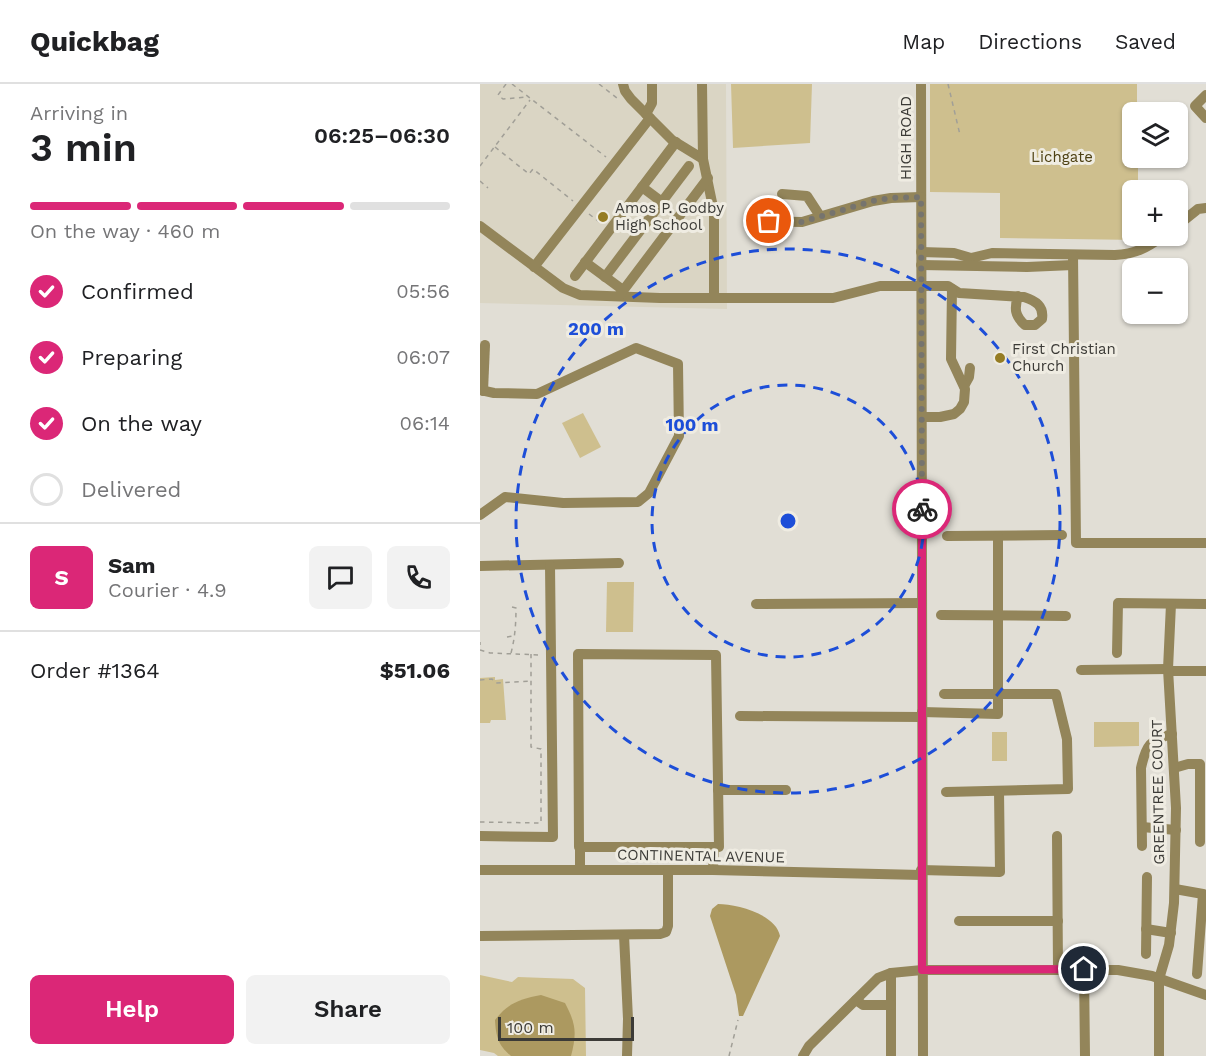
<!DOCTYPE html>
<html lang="en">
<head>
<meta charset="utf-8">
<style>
	body { margin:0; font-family:"Work Sans",sans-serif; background:#f2f2f2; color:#202124; height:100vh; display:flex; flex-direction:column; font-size:22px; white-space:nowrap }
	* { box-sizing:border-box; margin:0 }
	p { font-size:20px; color:#757577 }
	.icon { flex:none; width:33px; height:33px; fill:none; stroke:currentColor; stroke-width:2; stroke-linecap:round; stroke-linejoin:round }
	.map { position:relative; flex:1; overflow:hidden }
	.side { display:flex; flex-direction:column; background:#fff; width:480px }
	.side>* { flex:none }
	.tools { position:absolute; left:642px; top:18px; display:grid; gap:12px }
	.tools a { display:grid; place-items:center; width:66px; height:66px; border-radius:9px; background:#fff; box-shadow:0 2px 4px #0004; font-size:30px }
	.scale { position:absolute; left:18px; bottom:15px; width:136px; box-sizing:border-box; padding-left:6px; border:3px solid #3c3b37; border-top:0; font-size:16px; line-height:21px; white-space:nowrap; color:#3c3b37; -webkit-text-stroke:4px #efece2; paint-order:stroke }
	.pin { position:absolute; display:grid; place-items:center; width:51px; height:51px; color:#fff; margin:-26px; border:3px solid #fff; border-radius:50%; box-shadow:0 2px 6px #0007 }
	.courier { position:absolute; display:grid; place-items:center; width:60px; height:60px; margin:-30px; border:4px solid #db2777; border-radius:50%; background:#fff; color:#222; box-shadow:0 2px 8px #0007 }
	.head em { font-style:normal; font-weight:600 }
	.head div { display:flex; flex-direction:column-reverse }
	.head { display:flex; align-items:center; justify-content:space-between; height:102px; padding:0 30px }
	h1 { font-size:39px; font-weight:600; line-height:45px }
	.bar { display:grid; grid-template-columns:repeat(4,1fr); gap:9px 6px; align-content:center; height:72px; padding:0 30px }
	.bar i { height:8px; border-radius:4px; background:#e0e0e0 }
	.bar .selected { background:#db2777 }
	.bar p { grid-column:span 4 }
	.line { display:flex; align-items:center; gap:15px; padding:0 30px; border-top:2px solid #e0e0e0 }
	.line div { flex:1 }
	.round { display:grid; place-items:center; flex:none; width:63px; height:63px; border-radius:9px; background:#f2f2f2 }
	ol { padding:0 30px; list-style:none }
	li { display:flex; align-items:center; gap:18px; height:66px }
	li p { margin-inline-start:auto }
	li .icon { padding:6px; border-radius:50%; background:#db2777; color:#fff; stroke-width:4 }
	li:last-child { color:#757577 }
	li i { width:33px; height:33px; border:3px solid #e0e0e0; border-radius:50% }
	.button { display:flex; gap:12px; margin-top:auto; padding:12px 30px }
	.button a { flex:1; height:69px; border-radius:9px; background:#db2777; color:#fff; font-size:24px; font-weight:600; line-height:69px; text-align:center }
	.button a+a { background:#f2f2f2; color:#202124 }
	header { display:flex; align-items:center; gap:36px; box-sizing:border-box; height:84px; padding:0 30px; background:#fff; border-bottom:2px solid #e0e0e0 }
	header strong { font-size:28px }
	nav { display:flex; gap:33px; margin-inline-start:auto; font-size:21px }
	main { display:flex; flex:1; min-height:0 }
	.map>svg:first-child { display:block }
	.built { fill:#dad5c4 }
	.green { fill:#cebf8e }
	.water { fill:#ac9960 }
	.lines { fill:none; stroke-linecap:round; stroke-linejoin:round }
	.path { stroke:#a19f97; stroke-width:1.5; stroke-dasharray:4.5 4.5; stroke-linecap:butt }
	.minor { stroke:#93855a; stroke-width:10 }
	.done { stroke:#76746e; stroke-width:6; stroke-dasharray:0 10.8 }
	.route { stroke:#db2777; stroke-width:8 }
	.ring { fill:none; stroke:#1d4ed8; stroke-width:3; stroke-dasharray:10 8 }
	.poi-dot { fill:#957c23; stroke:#efece2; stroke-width:2 }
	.labels { text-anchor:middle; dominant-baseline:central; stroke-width:6; stroke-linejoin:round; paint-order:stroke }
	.street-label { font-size:15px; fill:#3c3b37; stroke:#efece2 }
	.park-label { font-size:15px; fill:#4d4012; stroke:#efece2 }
	.poi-label { font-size:15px; fill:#3c3b37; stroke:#efece2; text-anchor:start }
	.centre { fill:#1d4ed8; stroke:#efece2; stroke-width:3 }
	.ring-label { font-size:18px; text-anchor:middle; font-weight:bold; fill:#1d4ed8; stroke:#efece2; stroke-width:6; stroke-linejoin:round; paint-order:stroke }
</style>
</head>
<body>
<header>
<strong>Quickbag</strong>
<nav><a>Map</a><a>Directions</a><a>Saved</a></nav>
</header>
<main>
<section class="side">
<div class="head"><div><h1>3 min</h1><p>Arriving in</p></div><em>06:25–06:30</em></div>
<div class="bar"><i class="selected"></i><i class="selected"></i><i class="selected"></i><i></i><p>On the way · 460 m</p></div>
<ol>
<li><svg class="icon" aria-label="check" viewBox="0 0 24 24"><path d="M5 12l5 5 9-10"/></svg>Confirmed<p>05:56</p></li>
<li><svg class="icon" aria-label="check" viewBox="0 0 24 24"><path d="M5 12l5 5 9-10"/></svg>Preparing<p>06:07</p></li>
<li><svg class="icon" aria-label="check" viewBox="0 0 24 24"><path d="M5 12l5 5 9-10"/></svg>On the way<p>06:14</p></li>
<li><i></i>Delivered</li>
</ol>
<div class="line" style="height:108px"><b class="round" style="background:#db2777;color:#fff">S</b><div><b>Sam</b><p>Courier · 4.9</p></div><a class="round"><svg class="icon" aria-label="chat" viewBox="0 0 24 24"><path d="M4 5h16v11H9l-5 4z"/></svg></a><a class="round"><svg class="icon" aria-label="phone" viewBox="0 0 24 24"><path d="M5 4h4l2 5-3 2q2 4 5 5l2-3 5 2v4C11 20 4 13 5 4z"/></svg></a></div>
<div class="line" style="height:78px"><div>Order #1364</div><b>$51.06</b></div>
<div class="button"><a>Help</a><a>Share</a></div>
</section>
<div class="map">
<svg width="726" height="972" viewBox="0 0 726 972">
	<rect width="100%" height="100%" fill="#e1ded5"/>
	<!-- built -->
	<path class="built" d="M0,0H246L247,225L0,219Z"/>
	<!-- green -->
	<g class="green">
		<path d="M251,0H332L330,59L253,64Z"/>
		<path d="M450,0H657V28H652V74H658V106H652V152H658V156L520,154V109L450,108Z"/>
		<path d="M103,329L121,363L100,374L82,339Z"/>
		<path d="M127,498H154L153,548H126Z"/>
		<path d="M15,593V596L23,595L26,636H11L10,639H0V594Z"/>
		<path d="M614,638H659V662L614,663Z"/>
		<rect x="512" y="648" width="15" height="29"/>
		<path d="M0,891L32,898L38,893L93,895L105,904L106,972H18L14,969L0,966Z"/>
	</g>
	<!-- water -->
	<g class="water">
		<path d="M238,820C256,820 296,830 300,852L263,932H259L256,911L230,832L232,825Z"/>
		<path d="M61,911L85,919C96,940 97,949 91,972H31C18,961 16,953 15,936C28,919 40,915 61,911Z"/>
	</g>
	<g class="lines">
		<!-- path -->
		<g class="path">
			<path d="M26,0L18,11L23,15L48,13"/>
			<path d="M32,0L126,73"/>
			<path d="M119,0L137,14"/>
			<path d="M468,0L480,51"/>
			<path d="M15,63L49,90L53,85L93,117"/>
			<path d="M0,82L50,16"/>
			<path d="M0,97L8,104"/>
			<path d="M109,130L122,140"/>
			<path d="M27,553L34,552"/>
			<path d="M0,561V558"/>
			<path d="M0,566L10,569L61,571"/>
			<path d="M31,569C35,554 36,539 36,524L32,523"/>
			<path d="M0,596L12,595L16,599L50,597"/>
			<path d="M0,738L61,739V665L51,663V570"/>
			<path d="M249,972L258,936"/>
		</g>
		<!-- minor -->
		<g class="minor">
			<path d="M143,0L145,7L151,15L192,56L223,75"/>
			<path d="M222,0L223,75L234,128V214"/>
			<path d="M441,0L443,972"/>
			<path d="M726,11L715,22L726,34"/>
			<path d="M166,30L172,19V0"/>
			<path d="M162,103L182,118"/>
			<path d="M302,110L327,112L340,132"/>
			<path d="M272,137L322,138L393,117L411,114L441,113"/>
			<path d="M698,141L718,125L726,124"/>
			<path d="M0,142L83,204L100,211L180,214H353L400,202H468L479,209L544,213C556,217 564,222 562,235L555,241H545C535,232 534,225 538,212"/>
			<path d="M441,168L474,169L491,174L512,169L635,171C655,170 667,164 683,152"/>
			<path d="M593,171L596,459H726"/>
			<path d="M105,178L143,206"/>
			<path d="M441,181L547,183L593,181"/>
			<path d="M54,183L170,34"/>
			<path d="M95,192L196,58"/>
			<path d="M125,193L209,82"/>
			<path d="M139,212L228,94"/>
			<path d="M484,302L489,293L490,284"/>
			<path d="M0,306L14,309L57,310L156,264L198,280L199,352L169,409L158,418L83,419L25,413L0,431"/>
			<path d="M3,307L5,261"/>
			<path d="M442,333H460L474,330L480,325L484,318L485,305L471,275L472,205"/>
			<path d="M467,452L582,451"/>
			<path d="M0,482L139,479"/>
			<path d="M276,520L442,519"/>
			<path d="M461,531L586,532"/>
			<path d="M637,569L638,519L726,520"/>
			<path d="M98,570L236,571L239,763H99Z"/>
			<path d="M601,586L688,585"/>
			<path d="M688,587H726"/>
			<path d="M464,610H576L587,655L588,705L466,708"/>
			<path d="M442,628L518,630V452"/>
			<path d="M260,632L442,633"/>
			<path d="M694,684L708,680H720V758"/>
			<path d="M238,706H306"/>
			<path d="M662,743L696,746"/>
			<path d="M0,752L73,753L70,481"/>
			<path d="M577,752L578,885"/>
			<path d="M662,762L661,684C666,661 670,656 692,650"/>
			<path d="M100,763V786"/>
			<path d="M0,786H233L441,791"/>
			<path d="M233,786L234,763"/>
			<path d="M441,786L520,788L519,707"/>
			<path d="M695,805L723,810L717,890"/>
			<path d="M479,837H578"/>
			<path d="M666,845L691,849"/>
			<path d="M144,851L148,935L147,972"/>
			<path d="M0,852L180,850L186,848L188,842V786"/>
			<path d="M666,870L667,793"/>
			<path d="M604,885L605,972"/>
			<path d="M411,889V972"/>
			<path d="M376,916L383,921H411"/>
			<path d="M323,972L329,962L398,894L411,889L442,886H638L672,892L726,911"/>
			<path d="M679,972V895L689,861L694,819L696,724L688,585L691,520"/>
		</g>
	</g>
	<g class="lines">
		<!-- done -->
		<path class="done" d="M289,137L322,138L393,117L411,114L441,113L442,425"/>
		<!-- route -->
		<path class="route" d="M442,425V886L604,885"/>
	</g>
	<!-- distance rings -->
	<g class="ring">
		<circle cx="308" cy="437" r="136"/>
		<circle cx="308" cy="437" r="272"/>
	</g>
	<!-- markers -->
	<g class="poi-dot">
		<circle cx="123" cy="133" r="6"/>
		<circle cx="520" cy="274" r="6"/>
	</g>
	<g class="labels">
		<!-- street labels -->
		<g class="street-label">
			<text transform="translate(426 54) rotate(-90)">HIGH ROAD</text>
			<text transform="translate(678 708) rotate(-91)">GREENTREE COURT</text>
			<text transform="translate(221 772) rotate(1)">CONTINENTAL AVENUE</text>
		</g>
		<!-- park labels -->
		<g class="park-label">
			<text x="582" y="73">Lichgate</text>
		</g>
		<!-- poi labels -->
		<g class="poi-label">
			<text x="135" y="124">Amos P. Godby<tspan x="135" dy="17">High School</tspan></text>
			<text x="532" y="265">First Christian<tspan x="532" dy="17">Church</tspan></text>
		</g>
	</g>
	<circle cx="308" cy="437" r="9" class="centre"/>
	<g class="ring-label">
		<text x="116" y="251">200 m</text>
		<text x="212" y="347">100 m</text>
	</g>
</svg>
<div class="tools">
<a><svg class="icon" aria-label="layers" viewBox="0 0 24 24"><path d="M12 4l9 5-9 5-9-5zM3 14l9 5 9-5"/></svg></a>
<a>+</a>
<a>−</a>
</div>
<div class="scale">100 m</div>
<div class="pin" style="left:289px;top:137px;background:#ea580c"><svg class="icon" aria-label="bag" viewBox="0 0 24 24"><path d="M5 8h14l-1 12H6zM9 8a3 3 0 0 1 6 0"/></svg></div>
<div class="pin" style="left:604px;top:885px;background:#1f2937"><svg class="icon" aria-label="home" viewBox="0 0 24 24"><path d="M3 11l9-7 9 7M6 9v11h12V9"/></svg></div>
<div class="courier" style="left:442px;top:425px"><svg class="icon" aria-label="bike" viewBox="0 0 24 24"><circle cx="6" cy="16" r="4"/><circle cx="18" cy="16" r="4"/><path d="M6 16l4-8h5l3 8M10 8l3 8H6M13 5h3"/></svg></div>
</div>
</main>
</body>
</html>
